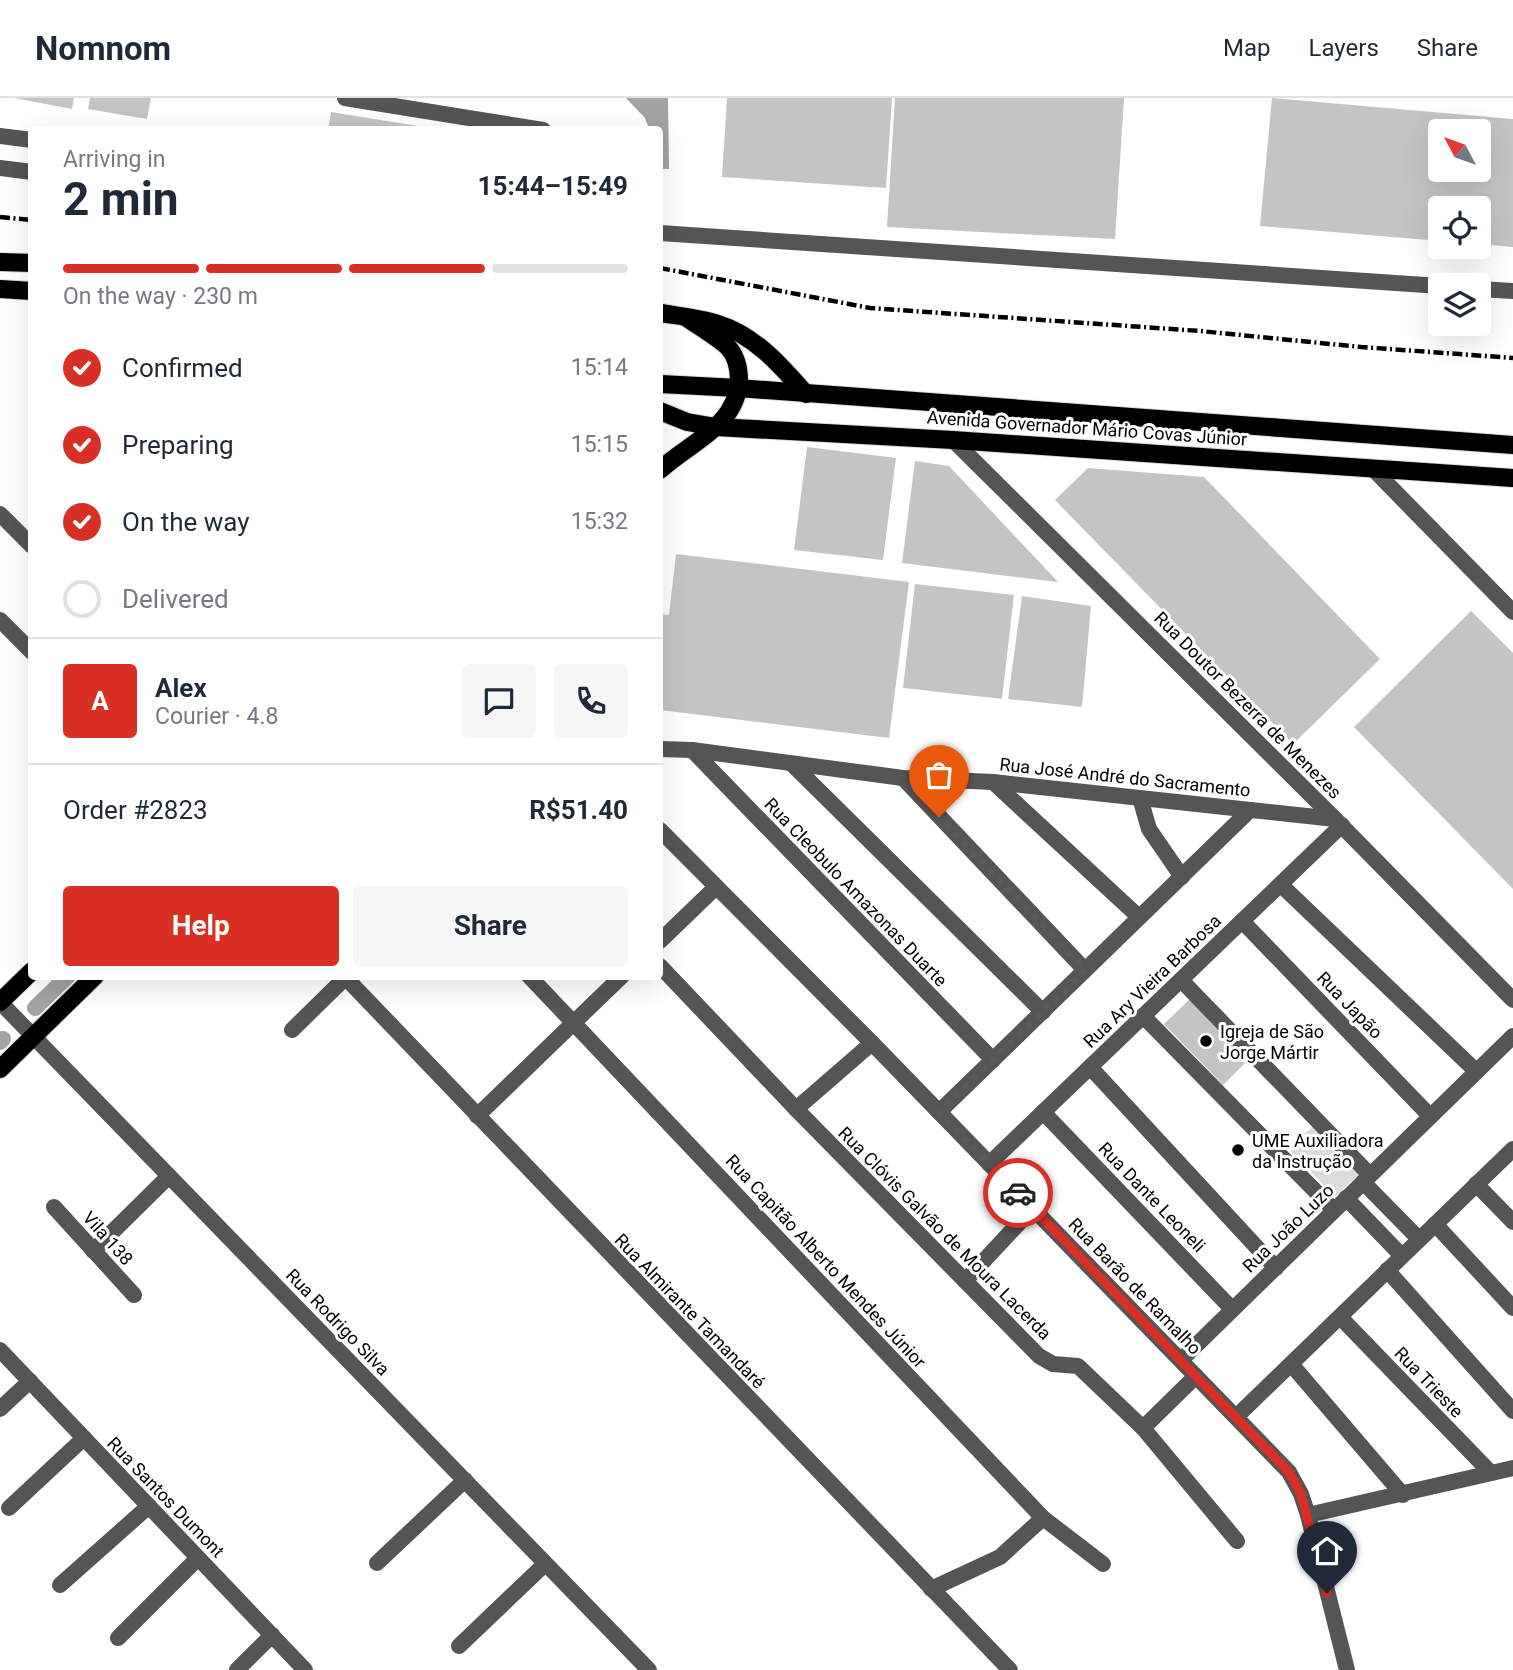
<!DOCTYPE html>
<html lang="en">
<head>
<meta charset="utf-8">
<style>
	body { margin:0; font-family:Roboto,sans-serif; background:#f6f6f7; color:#1f2937; height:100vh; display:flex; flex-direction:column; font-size:26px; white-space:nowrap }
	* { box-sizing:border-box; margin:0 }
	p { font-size:23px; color:#747a83 }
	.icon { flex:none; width:38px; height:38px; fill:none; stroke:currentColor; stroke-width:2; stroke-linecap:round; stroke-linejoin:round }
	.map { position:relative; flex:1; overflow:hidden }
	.drawer { position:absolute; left:28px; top:28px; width:635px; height:854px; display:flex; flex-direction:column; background:#fff; border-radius:7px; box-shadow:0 7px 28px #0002 }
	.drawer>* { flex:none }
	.needle { width:46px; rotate:311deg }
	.fabs { position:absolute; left:1428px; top:21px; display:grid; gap:14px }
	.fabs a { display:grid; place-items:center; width:63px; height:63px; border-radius:7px; background:#fff; box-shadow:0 7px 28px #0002; font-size:35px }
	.pin { position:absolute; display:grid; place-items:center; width:60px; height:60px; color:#fff; margin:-72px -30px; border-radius:50% 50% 50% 0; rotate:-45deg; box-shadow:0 0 7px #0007 }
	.pin .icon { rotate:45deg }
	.courier { position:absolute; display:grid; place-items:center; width:70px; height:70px; margin:-35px; border:5px solid #d93025; border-radius:50%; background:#fff; color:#222; box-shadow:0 2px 9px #0007 }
	.head em { font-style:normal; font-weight:700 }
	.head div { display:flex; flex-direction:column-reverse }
	.head { display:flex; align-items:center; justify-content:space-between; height:119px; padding:0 35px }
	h1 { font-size:46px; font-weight:700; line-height:52px }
	.bar { display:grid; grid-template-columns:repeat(4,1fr); gap:10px 7px; align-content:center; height:84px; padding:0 35px }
	.bar i { height:9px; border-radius:5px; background:#e0e1e3 }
	.bar .current { background:#d93025 }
	.bar p { grid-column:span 4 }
	.line { display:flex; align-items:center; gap:18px; padding:0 35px; border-top:2px solid #e0e1e3 }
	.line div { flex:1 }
	.round { display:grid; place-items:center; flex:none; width:74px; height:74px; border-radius:7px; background:#f6f6f7 }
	ol { padding:0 35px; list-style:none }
	li { display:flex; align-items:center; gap:21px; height:77px }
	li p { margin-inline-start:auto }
	li .icon { padding:7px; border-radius:50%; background:#d93025; color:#fff; stroke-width:4 }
	li:last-child { color:#747a83 }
	li i { width:38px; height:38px; border:4px solid #e0e1e3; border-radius:50% }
	.action { display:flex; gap:14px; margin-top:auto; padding:14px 35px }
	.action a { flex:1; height:80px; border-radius:7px; background:#d93025; color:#fff; font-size:28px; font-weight:700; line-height:80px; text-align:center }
	.action a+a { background:#f6f6f7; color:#1f2937 }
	header { display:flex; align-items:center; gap:42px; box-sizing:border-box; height:98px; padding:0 35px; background:#fff; border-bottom:2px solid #e0e1e3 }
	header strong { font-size:33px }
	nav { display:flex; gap:38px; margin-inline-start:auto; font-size:24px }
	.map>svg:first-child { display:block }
	.green { fill:#dcdcdc }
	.water { fill:#a3a3a3 }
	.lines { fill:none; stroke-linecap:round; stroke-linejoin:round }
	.canal { stroke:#a3a3a3; stroke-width:16 }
	.building { fill:#c4c4c4; fill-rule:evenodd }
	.major-casing { stroke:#dbdbdb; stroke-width:20 }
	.minor { stroke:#555; stroke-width:16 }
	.major { stroke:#000; stroke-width:18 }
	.rail { stroke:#000; stroke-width:4.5; stroke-dasharray:10 3.5 2 3.5; stroke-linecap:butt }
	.done { stroke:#595959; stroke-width:7; stroke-dasharray:0 12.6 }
	.route { stroke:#d93025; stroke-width:9 }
	.poi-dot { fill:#000; stroke:#fff; stroke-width:2.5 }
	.labels { text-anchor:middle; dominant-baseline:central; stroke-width:6; stroke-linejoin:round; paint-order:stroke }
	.street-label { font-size:18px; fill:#000; stroke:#fff }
	.poi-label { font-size:18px; fill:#000; stroke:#fff; text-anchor:start }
</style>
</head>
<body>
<header>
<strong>Nomnom</strong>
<nav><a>Map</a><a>Layers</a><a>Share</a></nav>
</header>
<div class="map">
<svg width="1513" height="1572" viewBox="0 0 1513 1572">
	<rect width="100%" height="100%" fill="#fff"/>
	<!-- green -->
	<path class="green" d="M1316,1025L1363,1072L1335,1099L1289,1051Z"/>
	<!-- water -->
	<path class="water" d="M626,0H668L669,71H660V32L649,31L645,20Z"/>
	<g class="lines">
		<!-- canal -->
		<g class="canal">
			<path d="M35,910L68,878"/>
			<path d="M0,944L3,941"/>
		</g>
	</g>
	<!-- building -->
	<g class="building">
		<path d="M14,0H74L72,11Z"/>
		<path d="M90,0H151L147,21L88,11Z"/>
		<path d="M727,0H892L886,90L722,79Z"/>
		<path d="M895,0H1124L1115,141L887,129Z"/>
		<path d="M1272,0L1513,21V149L1479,146V110H1440V143L1260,128ZM1440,33H1479V72H1440Z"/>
		<path d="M331,14L430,30V32H328Z"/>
		<path d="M807,349L896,360L883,462L794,452Z"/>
		<path d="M915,363L949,368L1058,484L902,465Z"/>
		<path d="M1088,370L1204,379L1380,561L1293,646L1055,402Z"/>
		<path d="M676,456L909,484L889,640L660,612V516L669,517Z"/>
		<path d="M915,486L1014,497L1002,601L903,590Z"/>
		<path d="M1022,498L1091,508L1082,609L1008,601Z"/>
		<path d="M1471,513L1513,555V791L1354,629Z"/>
		<path d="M1190,901L1250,960L1223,987L1164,926Z"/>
	</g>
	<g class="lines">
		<!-- major casing -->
		<g class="major-casing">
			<g id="major">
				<path d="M0,164L32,165"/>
				<path d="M0,191L32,193"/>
				<path d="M660,215C679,218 700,220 718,226C756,238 781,268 806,296"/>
				<path d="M660,286L738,290L1513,347"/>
				<path d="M660,313L687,324L716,329L953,342L1513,380"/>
				<path d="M660,372C690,344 736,329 739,283C739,271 736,257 727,248C715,238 700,229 687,220"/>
				<path d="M0,904L32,873"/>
				<path d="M0,971L95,878"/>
			</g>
		</g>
		<!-- minor -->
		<g class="minor">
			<path d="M345,0L543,32"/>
			<path d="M0,38L32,42"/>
			<path d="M0,70L32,74"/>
			<path d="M660,135L1440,188"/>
			<path d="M1479,191L1513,193"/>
			<path d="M953,342L1335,721L1513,902"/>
			<path d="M1373,371L1513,514"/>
			<path d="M0,416L32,448"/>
			<path d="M0,522L32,554"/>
			<path d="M660,651L692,652L903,680L993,684L1335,721"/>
			<path d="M692,652L993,962"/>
			<path d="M793,667L1043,914"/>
			<path d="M903,680L1085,872"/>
			<path d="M993,684L1139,819"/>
			<path d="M1140,700L1149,731L1182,779"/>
			<path d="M660,732L872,945L1289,1374L1301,1396L1308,1417L1347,1572"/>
			<path d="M1281,787L1476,973"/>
			<path d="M1242,823L1430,1018"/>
			<path d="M660,843L715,790"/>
			<path d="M660,868L796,1011L1039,1258L1053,1266L1078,1268L1143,1330L1237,1443"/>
			<path d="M344,878L1010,1572"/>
			<path d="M529,878L1043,1420L1103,1466"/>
			<path d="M1181,882L1370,1077"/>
			<path d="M0,904L649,1572"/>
			<path d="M1143,918L1334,1112"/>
			<path d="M292,932L345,880"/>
			<path d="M1090,969L1276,1170"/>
			<path d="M796,1011L872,945"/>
			<path d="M939,1014L1250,712"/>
			<path d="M1043,1014L1232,1211"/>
			<path d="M477,1018L622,878"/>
			<path d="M989,1066L1342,727"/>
			<path d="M1363,1084L1419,1141"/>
			<path d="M1476,1086L1513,1124"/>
			<path d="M1346,1100L1402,1158"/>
			<path d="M54,1109L134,1197"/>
			<path d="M1435,1126L1513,1210"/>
			<path d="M93,1153L169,1078"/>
			<path d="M1387,1172L1513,1313"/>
			<path d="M965,1183L1033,1110"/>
			<path d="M1340,1219L1491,1375"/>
			<path d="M0,1252L305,1572"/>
			<path d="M1181,1262L1513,938"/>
			<path d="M1291,1266L1403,1397"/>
			<path d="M0,1311L30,1283"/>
			<path d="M1236,1319L1513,1051"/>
			<path d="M1143,1330L1196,1278"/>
			<path d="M9,1410L84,1340"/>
			<path d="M1308,1417L1513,1370"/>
			<path d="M377,1465L465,1382"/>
			<path d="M60,1487L149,1408"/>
			<path d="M931,1491L1000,1459L1043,1420"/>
			<path d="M118,1540L198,1460"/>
			<path d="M459,1548L545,1466"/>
			<path d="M237,1572L272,1537"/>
		</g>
		<!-- major -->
		<use href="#major" class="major"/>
		<!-- rail -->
		<g class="rail">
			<path d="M0,119L32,122"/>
			<path d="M660,170L870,210L1200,233L1361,249L1513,260"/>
		</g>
	</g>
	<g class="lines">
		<!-- done -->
		<path class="done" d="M939,719L1085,872L939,1014L1018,1095"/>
		<!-- route -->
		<path class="route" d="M1018,1095L1289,1374L1301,1396L1327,1495"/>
	</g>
	<!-- markers -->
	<g class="poi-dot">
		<circle cx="1206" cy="943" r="7"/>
		<circle cx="1238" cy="1052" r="7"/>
	</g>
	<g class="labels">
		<!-- street labels -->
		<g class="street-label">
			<text transform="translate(1087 330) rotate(4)">Avenida Governador Mário Covas Júnior</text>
			<text transform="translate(1248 607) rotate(45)">Rua Doutor Bezerra de Menezes</text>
			<text transform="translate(1125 679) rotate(6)">Rua José André do Sacramento</text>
			<text transform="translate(856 794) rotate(46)">Rua Cleobulo Amazonas Duarte</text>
			<text transform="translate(1152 883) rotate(-44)">Rua Ary Vieira Barbosa</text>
			<text transform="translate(1350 907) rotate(46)">Rua Japão</text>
			<text transform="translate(1152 1099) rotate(46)">Rua Dante Leoneli</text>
			<text transform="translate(1288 1130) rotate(-44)">Rua João Luzo</text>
			<text transform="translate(945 1135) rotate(45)">Rua Clóvis Galvão de Moura Lacerda</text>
			<text transform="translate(108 1140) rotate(48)">Vila 138</text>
			<text transform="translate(826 1163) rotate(47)">Rua Capitão Alberto Mendes Júnior</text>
			<text transform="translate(1135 1188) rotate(46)">Rua Barão de Ramalho</text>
			<text transform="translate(690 1213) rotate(46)">Rua Almirante Tamandaré</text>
			<text transform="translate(338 1224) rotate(46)">Rua Rodrigo Silva</text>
			<text transform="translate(1429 1284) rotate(46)">Rua Trieste</text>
			<text transform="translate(166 1399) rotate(46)">Rua Santos Dumont</text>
		</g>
		<!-- poi labels -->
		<g class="poi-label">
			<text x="1220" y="933">Igreja de São<tspan x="1220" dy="21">Jorge Mártir</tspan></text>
			<text x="1252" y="1042">UME Auxiliadora<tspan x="1252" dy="21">da Instrução</tspan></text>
		</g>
	</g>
</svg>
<div class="fabs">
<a><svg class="needle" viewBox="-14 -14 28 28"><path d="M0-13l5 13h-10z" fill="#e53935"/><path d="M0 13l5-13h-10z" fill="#747a83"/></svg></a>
<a><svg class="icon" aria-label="locate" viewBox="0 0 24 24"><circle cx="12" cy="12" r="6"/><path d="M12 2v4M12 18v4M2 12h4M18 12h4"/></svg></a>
<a><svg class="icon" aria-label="layers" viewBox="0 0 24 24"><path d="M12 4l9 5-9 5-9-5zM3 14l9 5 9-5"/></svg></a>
</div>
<div class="pin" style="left:939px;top:719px;background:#ea580c"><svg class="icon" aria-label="bag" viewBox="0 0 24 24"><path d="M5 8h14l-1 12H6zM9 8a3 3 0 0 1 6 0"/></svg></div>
<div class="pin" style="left:1327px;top:1495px;background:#1f2937"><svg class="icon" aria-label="home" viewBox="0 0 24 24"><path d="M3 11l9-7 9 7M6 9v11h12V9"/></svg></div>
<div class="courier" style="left:1018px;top:1095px"><svg class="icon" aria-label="car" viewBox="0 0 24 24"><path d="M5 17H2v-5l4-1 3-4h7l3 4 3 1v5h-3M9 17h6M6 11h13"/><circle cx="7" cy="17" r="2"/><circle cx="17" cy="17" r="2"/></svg></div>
<section class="drawer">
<div class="head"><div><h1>2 min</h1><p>Arriving in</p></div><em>15:44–15:49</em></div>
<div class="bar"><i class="current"></i><i class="current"></i><i class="current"></i><i></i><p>On the way · 230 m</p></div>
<ol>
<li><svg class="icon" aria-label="check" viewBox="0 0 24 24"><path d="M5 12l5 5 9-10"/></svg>Confirmed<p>15:14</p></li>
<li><svg class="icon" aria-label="check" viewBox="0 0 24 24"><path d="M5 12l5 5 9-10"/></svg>Preparing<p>15:15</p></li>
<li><svg class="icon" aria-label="check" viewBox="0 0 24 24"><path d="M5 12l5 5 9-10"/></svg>On the way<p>15:32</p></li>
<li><i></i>Delivered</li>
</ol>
<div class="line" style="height:126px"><b class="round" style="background:#d93025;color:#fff">A</b><div><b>Alex</b><p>Courier · 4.8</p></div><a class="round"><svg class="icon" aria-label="chat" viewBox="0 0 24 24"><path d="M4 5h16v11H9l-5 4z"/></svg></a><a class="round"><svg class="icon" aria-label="phone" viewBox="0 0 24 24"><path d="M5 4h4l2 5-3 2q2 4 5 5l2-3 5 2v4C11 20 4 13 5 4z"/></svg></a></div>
<div class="line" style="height:91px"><div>Order #2823</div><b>R$51.40</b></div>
<div class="action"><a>Help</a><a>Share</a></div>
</section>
</div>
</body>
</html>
